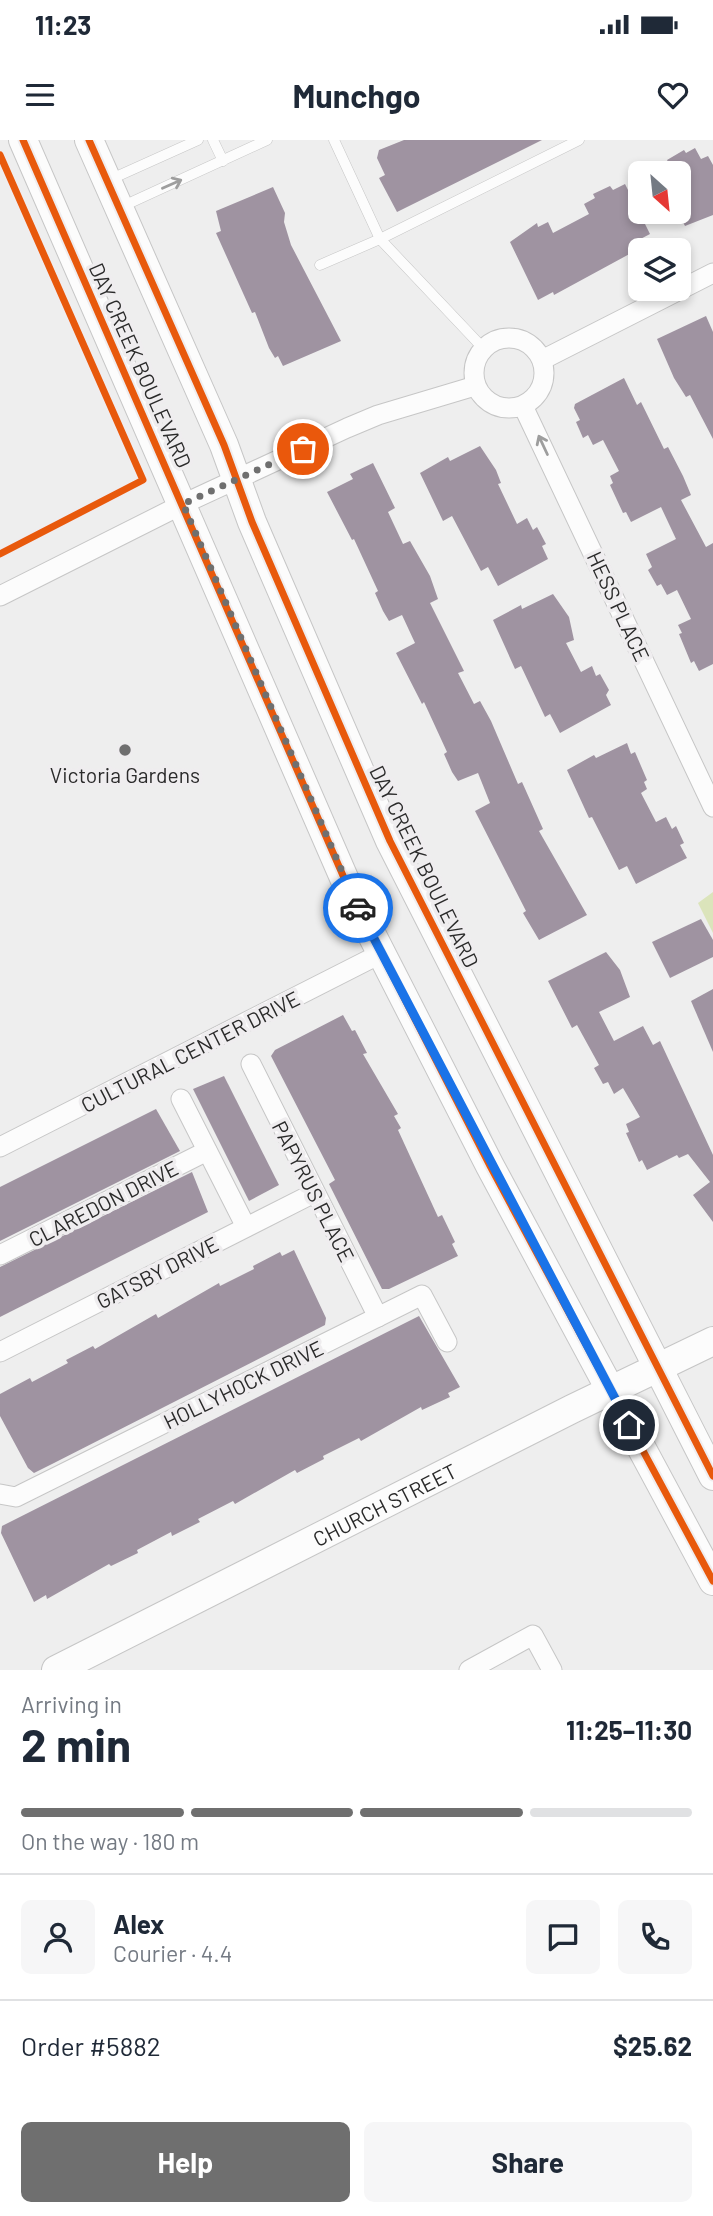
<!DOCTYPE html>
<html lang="en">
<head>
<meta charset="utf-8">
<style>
	body { margin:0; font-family:Barlow,sans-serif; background:#f6f6f7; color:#1f2937; height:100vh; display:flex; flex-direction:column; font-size:26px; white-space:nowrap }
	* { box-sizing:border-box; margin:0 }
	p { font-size:23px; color:#747a83 }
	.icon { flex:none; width:38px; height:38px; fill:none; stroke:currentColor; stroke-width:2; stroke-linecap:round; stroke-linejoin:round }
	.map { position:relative; height:1530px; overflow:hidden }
	.side { display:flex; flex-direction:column; background:#fff; flex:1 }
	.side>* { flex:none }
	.needle { width:46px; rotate:153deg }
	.buttons { position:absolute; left:628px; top:21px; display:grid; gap:14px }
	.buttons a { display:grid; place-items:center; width:63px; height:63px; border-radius:10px; background:#fff; box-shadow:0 4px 10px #0003; font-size:35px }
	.pin { position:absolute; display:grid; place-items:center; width:60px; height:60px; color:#fff; margin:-30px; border:4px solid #fff; border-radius:50%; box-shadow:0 2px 7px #0007 }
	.courier { position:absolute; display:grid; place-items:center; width:70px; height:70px; margin:-35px; border:5px solid #1a73e8; border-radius:50%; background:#fff; color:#222; box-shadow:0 2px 9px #0007 }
	.headline em { font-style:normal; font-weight:700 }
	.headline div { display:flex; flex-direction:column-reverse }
	.headline { display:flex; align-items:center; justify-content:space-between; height:119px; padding:0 21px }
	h1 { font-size:46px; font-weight:700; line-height:52px }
	.bar { display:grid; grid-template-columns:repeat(4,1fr); gap:10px 7px; align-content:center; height:84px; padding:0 21px }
	.bar i { height:9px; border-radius:5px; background:#e0e1e3 }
	.bar .current { background:#6f6f6f }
	.bar p { grid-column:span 4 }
	.line { display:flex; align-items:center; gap:18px; padding:0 21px; border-top:2px solid #e0e1e3 }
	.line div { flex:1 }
	.round { display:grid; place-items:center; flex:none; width:74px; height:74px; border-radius:10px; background:#f6f6f7 }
	.primary-button { display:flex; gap:14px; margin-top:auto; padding:14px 21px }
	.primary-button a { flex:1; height:80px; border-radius:10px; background:#6f6f6f; color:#fff; font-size:28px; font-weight:700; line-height:80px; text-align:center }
	.primary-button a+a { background:#f6f6f7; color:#1f2937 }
	.status { display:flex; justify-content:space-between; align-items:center; height:49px; padding:0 35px; background:#fff; direction:ltr }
	.status svg { height:19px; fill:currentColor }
	header { display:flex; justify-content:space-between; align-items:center; height:91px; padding:0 21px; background:#fff; font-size:32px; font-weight:700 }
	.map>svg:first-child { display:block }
	.green { fill:#dbe4bb }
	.building { fill:#9f93a1 }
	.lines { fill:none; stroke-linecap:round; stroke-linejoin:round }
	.lane-casing { stroke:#c6c6c6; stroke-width:11 }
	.street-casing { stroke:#c6c6c6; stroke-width:21 }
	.secondary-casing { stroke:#c6c6c6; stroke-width:30 }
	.lane { stroke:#fcfcfc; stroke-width:10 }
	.street { stroke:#fcfcfc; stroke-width:19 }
	.secondary { stroke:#fcfcfc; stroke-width:28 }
	.cycleway-casing { stroke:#efedef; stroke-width:11 }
	.cycleway { stroke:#e8590c; stroke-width:7 }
	.oneway { stroke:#9e9e9e }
	.done { stroke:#6f6f6f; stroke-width:7; stroke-dasharray:0 12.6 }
	.route { stroke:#1a73e8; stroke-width:9 }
	.poi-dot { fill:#6f6f6f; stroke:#efedef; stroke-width:2.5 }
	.labels { text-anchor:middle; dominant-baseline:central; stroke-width:7; stroke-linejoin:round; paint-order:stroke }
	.street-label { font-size:21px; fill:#2a2a2a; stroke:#efedef }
	.poi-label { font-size:21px; fill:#2a2a2a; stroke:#efedef }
</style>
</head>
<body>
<div class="status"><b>11:23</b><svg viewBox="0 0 49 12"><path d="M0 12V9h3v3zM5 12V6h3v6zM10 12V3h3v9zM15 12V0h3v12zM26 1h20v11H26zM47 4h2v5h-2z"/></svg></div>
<header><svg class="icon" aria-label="menu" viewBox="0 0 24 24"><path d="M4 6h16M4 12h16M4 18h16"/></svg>Munchgo<svg class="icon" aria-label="heart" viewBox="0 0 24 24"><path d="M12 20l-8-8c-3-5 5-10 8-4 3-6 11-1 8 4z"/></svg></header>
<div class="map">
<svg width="713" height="1530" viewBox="0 0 713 1530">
	<rect width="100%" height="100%" fill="#eee"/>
	<!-- green -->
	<path class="green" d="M713,752V793L698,763Z"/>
	<!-- building -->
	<g class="building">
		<path d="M404,0H542L397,72L379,38L385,35L377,18L379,10Z"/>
		<path d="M695,8L701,19L708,16L713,25V75L685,86L679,74V33H674L667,20L684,10L686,13Z"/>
		<path d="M625,44L650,94L631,104L635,111L554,155L553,152L538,160L510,102L537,83L538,87L548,82L553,93L589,74L584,64L595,58L593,54L610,46L613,50Z"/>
		<path d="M273,47L285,73L284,82L291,105L341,201L283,226L278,216L275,218L269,208L255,172L252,173L216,93L221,91L216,71Z"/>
		<path d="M706,176L713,192V299L690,255L686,257L674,238L657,199Z"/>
		<path d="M624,238L637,265L641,262L664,309L668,307L683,336L691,355L681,360L706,407L713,403V524L699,531L694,521L691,523L679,494L682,493L678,485L691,479L677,450L667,455L661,444L657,446L648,430L652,427L646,414L676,399L661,367L631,382L626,372L623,373L610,345L613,343L610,336L619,331L603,300L593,305L588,295L583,298L576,282L580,280L574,268L575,264Z"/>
		<path d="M480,306L496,330L501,343L498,344L517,384L527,378L533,390L537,387L546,404L542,406L548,419L498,446L488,427L481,431L452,376L443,381L420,333L448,317L450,321Z"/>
		<path d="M373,323L395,368L388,372L403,404L410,401L430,436L438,459L430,463L464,531L458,533L474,564L480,561L491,581L518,644L522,642L543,689L539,691L587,775L539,800L523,773L526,771L475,671L490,663L478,633L458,641L452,632L444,614L447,612L424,562L422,564L396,513L415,503L402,475L389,481L383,471L375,453L378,451L354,399L352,400L327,352L353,339L350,334Z"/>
		<path d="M553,454L569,477L574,500L566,503L581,532L592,526L596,536L600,534L609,550L606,555L611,565L560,593L550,574L545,577L521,526L515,529L493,480L521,465L522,469Z"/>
		<path d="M627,603L631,614L635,612L647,640L644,642L647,649L641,653L656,682L666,677L672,689L676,686L684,703L680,705L687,718L636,744L627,726L619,730L592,677L589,678L567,630L594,615L596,618Z"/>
		<path d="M701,779L713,800V817L670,838L652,802Z"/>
		<path d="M606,812L620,830L630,857L599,872L614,901L643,886L653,905L660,901L713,1015V1082L693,1055L710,1042L688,1014L679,1018L677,1015L647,1030L642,1020L639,1022L626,993L629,992L626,984L640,977L623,948L614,954L608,942L603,944L594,928L599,925L577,885L572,888L548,841Z"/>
		<path d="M713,849V912L691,861Z"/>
		<path d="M343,875L352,891L355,890L367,913L363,914L398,974L394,976L401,988L398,990L438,1077L442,1075L455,1102L452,1104L458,1116L389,1149H382L329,1044L335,1040L271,916L275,910Z"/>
		<path d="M224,936L279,1045L249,1061L193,949Z"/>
		<path d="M156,969L180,1011L0,1101V1047Z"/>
		<path d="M192,1032L208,1072L0,1177V1127Z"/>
		<path d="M294,1110L326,1178L325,1185L54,1323L34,1333L28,1328L0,1276V1254L30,1238L32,1242L68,1223L66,1220L93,1206L95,1209L156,1174L158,1178L219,1143L220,1146L254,1129L253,1126L280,1112L282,1116Z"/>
		<path d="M419,1176L460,1247L448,1253L450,1257L422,1270L421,1267L361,1301L359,1298L323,1316L324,1319L297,1333L295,1330L235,1364L233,1361L198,1379L200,1382L172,1396L171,1392L137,1410L138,1413L111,1426L109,1424L47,1459L46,1455L34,1462L1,1393L2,1386Z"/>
	</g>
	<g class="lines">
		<!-- lane casing -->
		<g class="lane-casing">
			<g id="lane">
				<path d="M213,0L223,21"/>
				<path d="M334,0L380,99L483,208"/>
				<path d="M109,40L198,0"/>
				<path d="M121,67L267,0"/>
				<path d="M320,125L380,99L579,0"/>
			</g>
		</g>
		<!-- street casing -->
		<g class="street-casing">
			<g id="street">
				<circle cx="509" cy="233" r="35"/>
				<path d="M542,220L713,133"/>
				<path d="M523,266L713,667"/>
				<path d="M0,456L183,364L347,288L378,275L475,246"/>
				<path d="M251,924L378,1177"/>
				<path d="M181,959L246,1087"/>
				<path d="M0,1007L380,814"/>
				<path d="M0,1115L207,1011"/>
				<path d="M0,1212L314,1053"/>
				<path d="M0,1354L16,1357L422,1155L447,1202"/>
				<path d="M469,1530L533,1495L552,1530"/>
			</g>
		</g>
		<!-- secondary casing -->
		<g class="secondary-casing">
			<g id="secondary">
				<path d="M23,0L351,754L490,1026L713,1441"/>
				<path d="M89,0L224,305L252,382L390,701L713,1336"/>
				<path id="s1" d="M56,1530L572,1269L713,1201"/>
			</g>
		</g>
		<!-- lane -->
		<use href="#lane" class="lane"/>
		<!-- street -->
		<use href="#street" class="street"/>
		<!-- secondary -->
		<use href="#secondary" class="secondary"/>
		<!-- cycleway casing -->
		<g class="cycleway-casing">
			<g id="cycleway">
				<path d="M23,0L351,754L490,1026L713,1441"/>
				<path d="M89,0L224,305L252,382L390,701L713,1336"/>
				<path d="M0,15L143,340L0,414"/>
			</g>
		</g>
		<!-- cycleway -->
		<use href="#cycleway" class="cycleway"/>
	</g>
	<!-- one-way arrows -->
	<defs><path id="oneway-shaft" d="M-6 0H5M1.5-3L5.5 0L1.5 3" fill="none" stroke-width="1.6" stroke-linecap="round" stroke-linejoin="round" transform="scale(1.75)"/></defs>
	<g class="oneway">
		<use href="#oneway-shaft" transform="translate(172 44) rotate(-24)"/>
		<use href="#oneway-shaft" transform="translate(543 305) rotate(-115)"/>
	</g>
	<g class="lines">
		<!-- done -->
		<path class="done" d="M303,309L183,364L358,768"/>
		<!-- route -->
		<path class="route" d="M358,768L629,1285"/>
	</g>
	<!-- markers -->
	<circle class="poi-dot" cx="125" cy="610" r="7"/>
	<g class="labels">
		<!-- street labels -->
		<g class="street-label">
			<text transform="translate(141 225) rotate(66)">DAY CREEK BOULEVARD</text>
			<text transform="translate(619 466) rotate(65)">HESS PLACE</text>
			<text transform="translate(425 726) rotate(64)">DAY CREEK BOULEVARD</text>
			<text transform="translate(190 911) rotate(-27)">CULTURAL CENTER DRIVE</text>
			<text transform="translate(314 1051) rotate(63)">PAPYRUS PLACE</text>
			<text transform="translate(103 1063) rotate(-27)">CLAREDON DRIVE</text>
			<text transform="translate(157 1132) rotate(-27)">GATSBY DRIVE</text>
			<text transform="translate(243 1244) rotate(-26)">HOLLYHOCK DRIVE</text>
			<text stroke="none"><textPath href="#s1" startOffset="368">CHURCH STREET</textPath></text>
		</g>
		<!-- poi labels -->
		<g class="poi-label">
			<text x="125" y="634">Victoria Gardens</text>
		</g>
	</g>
</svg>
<div class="buttons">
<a><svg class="needle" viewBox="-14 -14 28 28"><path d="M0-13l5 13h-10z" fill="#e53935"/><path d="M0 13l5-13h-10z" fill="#747a83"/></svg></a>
<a><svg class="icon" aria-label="layers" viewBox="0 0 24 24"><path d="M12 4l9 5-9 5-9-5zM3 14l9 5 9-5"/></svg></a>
</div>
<div class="pin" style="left:303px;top:309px;background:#ea580c"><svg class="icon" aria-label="bag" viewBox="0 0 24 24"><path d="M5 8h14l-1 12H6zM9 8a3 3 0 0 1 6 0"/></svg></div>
<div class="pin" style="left:629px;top:1285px;background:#1f2937"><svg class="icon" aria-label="home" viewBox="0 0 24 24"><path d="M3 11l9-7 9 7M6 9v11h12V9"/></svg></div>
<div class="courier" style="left:358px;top:768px"><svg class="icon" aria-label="car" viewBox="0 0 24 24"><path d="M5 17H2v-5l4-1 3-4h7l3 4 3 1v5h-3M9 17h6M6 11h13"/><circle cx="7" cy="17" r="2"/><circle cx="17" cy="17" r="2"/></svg></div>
</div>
<section class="side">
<div class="headline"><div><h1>2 min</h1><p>Arriving in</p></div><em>11:25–11:30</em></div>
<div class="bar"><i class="current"></i><i class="current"></i><i class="current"></i><i></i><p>On the way · 180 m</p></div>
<div class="line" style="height:126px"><a class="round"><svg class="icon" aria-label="person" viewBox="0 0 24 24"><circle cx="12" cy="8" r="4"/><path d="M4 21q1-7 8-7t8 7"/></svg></a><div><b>Alex</b><p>Courier · 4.4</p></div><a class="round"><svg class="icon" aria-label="chat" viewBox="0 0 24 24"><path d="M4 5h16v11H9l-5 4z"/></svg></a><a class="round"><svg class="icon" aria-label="phone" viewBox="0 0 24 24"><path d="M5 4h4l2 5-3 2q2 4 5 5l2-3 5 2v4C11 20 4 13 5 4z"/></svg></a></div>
<div class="line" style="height:91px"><div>Order #5882</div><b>$25.62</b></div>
<div class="primary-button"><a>Help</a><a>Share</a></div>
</section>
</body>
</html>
